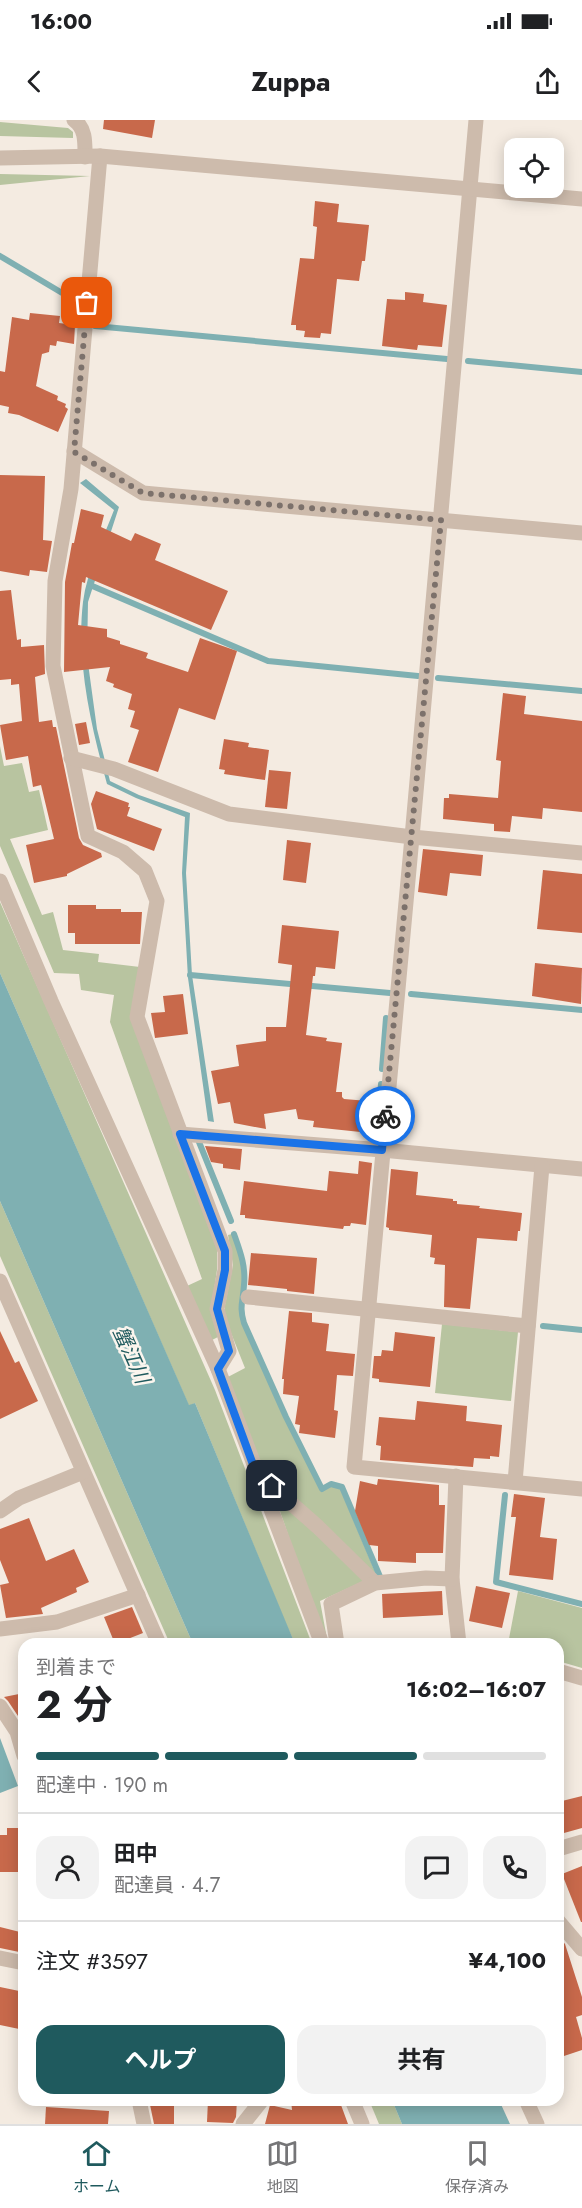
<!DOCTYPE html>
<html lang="ja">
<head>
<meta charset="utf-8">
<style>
	body { margin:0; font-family:Jost,"Noto Sans JP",sans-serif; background:#f2f2f2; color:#202124; height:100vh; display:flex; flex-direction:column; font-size:22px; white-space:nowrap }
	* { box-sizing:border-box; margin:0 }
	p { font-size:20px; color:#757577 }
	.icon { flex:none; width:33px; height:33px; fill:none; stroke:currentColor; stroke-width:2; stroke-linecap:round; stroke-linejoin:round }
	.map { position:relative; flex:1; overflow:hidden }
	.panel { position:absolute; left:18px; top:1518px; width:546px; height:468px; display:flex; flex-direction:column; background:#fff; border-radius:18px; box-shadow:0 3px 15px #0003 }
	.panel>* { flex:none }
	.fabs { position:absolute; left:504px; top:18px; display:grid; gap:12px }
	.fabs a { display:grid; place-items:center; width:60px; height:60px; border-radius:12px; background:#fff; box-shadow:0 3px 15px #0003; font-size:30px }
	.pin { position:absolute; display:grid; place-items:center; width:51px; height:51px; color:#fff; margin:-26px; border-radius:12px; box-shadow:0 3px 9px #0006 }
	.courier { position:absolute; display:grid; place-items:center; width:60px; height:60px; margin:-30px; border:4px solid #1a73e8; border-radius:50%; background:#fff; color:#222; box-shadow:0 2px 8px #0007 }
	.summary em { font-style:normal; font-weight:700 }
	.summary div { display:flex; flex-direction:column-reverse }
	.summary { display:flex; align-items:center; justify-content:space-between; height:102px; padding:0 18px }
	h1 { font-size:39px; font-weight:700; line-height:45px }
	.bar { display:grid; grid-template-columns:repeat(4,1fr); gap:9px 6px; align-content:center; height:72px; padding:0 18px }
	.bar i { height:8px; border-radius:4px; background:#e0e0e0 }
	.bar .on { background:#1f5a5e }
	.bar p { grid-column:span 4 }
	.line { display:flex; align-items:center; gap:15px; padding:0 18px; border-top:2px solid #e0e0e0 }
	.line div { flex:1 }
	.round { display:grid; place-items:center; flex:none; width:63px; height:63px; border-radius:18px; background:#f2f2f2 }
	.button { display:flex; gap:12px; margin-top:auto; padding:12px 18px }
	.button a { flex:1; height:69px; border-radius:18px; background:#1f5a5e; color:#fff; font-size:24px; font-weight:700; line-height:69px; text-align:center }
	.button a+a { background:#f2f2f2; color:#202124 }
	.status { display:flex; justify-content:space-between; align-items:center; height:42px; padding:0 30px; background:#fff; direction:ltr }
	.status svg { height:16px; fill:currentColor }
	header { display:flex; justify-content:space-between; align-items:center; height:78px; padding:0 18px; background:#fff; font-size:27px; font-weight:700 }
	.dock { display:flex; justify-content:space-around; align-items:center; height:84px; border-top:2px solid #e0e0e0; background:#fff; font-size:16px; color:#757577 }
	.dock a { display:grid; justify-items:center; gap:3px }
	.dock .on { color:#1f5a5e }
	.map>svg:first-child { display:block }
	.green { fill:#b8c4a0 }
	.water { fill:#7fb0b2 }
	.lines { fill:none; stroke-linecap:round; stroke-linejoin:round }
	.stream { stroke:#7fb0b2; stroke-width:6 }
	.building { fill:#c8694b }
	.street { stroke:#cdbbac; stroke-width:15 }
	.done { stroke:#7c716b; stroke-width:6; stroke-dasharray:0 10.8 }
	.route { stroke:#1a73e8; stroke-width:8 }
	.labels { text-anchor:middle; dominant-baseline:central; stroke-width:5; stroke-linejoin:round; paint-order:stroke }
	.water-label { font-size:20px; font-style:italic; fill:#1f5a5e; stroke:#fbf5ee }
</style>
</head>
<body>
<div class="status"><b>16:00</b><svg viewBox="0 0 49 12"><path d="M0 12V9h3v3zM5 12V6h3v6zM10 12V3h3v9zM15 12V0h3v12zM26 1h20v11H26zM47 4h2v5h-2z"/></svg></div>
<header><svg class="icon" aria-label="back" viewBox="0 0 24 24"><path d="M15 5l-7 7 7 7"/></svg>Zuppa<svg class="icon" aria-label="share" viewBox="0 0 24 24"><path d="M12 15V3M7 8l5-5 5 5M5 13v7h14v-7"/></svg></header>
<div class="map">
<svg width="582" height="2004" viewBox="0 0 582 2004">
	<rect width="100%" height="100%" fill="#f4ebe1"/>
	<!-- green -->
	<g class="green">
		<path d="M0,2L68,8L73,12V18L0,16Z"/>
		<path d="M0,54L90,56L0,65Z"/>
		<path d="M0,626L4,646L22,643L29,672L39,670L48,710L10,719L42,795L53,792L63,830L99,834L98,842L140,847L131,897L217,1128V1150L211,1191L218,1217L210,1221L187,1166L202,1159L110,902L114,875L81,870L79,854L54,853L0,726Z"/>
		<path d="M0,782L215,1270L312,1524H295L286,1504L195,1283L189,1286L0,853Z"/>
		<path d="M0,1081L193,1524H170L0,1136Z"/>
		<path d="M232,1114L242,1140L243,1165L239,1189L243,1204L321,1371L332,1366L340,1368L378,1459L264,1353L226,1258L245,1248L225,1198V1185L233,1145L228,1115Z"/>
		<path d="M442,1204L518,1212L511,1281L435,1273Z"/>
		<path d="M275,1377L366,1460L320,1481L328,1524H326Z"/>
		<path d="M518,1471L582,1488V1548L558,1541V1524H508Z"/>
		<path d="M369,1980H392L402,2004H379Z"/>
	</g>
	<!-- water -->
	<g class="water">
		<path d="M86,359L119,387L88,482L87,536L97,609L110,661L139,675L190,693L186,753L192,855L214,1002L208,1001L188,858L182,753L185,697L136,678L107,664C91,606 76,542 83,482C87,451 103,419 114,390L80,363Z"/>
		<path d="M0,853L189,1285L195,1283L295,1524H193L0,1081Z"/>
		<path d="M0,1618L18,1666L0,1673Z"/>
		<path d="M392,1980H499L510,2004H402Z"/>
	</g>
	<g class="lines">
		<!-- stream -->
		<g class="stream">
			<path d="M0,136L79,183"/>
			<path d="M95,206L447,239"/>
			<path d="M468,241L582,252"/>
			<path d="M90,465L268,541L418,556"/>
			<path d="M438,558L582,571"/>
			<path d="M190,855L390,873"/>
			<path d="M411,874L582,890"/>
			<path d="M382,949L386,898"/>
			<path d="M376,1017L381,964"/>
			<path d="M199,1022L231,1101"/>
			<path d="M234,1114C240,1131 246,1146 244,1165C243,1182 239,1186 244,1203L286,1297L322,1369L331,1364L342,1367L381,1459H383"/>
			<path d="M543,1206L582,1210"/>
			<path d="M505,1375L496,1462L582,1484"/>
		</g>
	</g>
	<!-- building -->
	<g class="building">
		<path d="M104,0H155L152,18L103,9Z"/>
		<path d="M315,81L339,84L337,102L369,105L365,141H362L359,161L337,159L331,214L321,213L320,218L304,217L305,211L296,210V205H291L300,138L314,139L317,107L313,106Z"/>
		<path d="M405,172L424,174L423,182L447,185L442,227L418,225L417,230L382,226L387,179L405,180Z"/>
		<path d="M30,193L60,196L59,203L75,205L74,224L57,221L56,226L50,225L49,232L42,234L36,266L58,276L57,280L66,284L65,287L68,289L58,312L19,295L8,293L9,287L0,285V251L5,252L12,197L29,200Z"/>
		<path d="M0,355L45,356L43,420L52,421L47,452L30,450L29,456L0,451Z"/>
		<path d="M81,389L104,395L101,407L131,421L135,413L161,424L155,440L228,471L211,510L86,457L85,463L82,462L78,505L107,509V517L120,521V524L148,533L146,538L188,552L200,518L237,531L215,600L179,588L158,652L128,642L139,610L130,607L135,591L128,589L132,574L113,567L114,564L106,561L110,547L64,552L65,462L72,423H74Z"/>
		<path d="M11,470L17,520L21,519V527L44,525L45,554L35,557L39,602L52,600L53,607H56L79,718L83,725L101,733L102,737L67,754V756L34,763L26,725L54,719L41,665L33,667L28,636L6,640L0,605L22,601L19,564L11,565V559L0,560V471Z"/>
		<path d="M503,573L526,576L524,594L582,601V692L543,688L542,699L512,696L510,712L494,711V704L443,699L444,678H449V674L498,678L501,641L496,640Z"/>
		<path d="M86,602L90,623L79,625L75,604Z"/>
		<path d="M224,619L249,623L248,627L269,630L265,660L224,654L225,650L219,649Z"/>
		<path d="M269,650L291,652L287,689L265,687Z"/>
		<path d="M96,671L129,683L128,687H130L127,696L162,709L154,731L97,709L91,684Z"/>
		<path d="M287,720L311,723L306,763L283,760Z"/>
		<path d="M423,729L483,735L481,756L450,753L447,776L418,772Z"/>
		<path d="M543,750L582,754V813L537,809Z"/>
		<path d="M68,785H96V789H121V792H142L140,824H75V813H68Z"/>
		<path d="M282,805L339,811L335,849L316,847L315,856H313L306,915L327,918L326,921L342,923L336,972H342V977L344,979L368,981L367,985L373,986L370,1013L313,1007L314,1001L298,999L296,989L264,994L266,1009L234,1003L230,982L218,984L211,951L239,946L236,925L266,921V907H286L292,845L278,843Z"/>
		<path d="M535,843L582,848L581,884L532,876Z"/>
		<path d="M183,874L188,914L155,918L151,893L165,892L163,876Z"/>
		<path d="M205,1026L242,1029L240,1050L223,1048V1044L211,1042Z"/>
		<path d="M359,1041L372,1043L366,1105L351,1103L350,1106H344L343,1109L245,1098V1095H240L244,1061L327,1071L329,1051L358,1054Z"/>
		<path d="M391,1049L418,1052L416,1075L453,1079V1081H457V1084L480,1086L479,1088L522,1093L520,1111H518L517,1121L477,1118L470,1189L444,1187L445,1145L434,1144L435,1138L430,1137L432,1115L389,1110V1108L386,1107Z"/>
		<path d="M251,1133L317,1138L314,1174L287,1171V1169L248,1165Z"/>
		<path d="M289,1191L312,1193V1202L329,1204L326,1231L355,1234L353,1256L337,1255L334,1290L338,1291L335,1318L299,1313L300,1305L295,1304L299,1276L283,1274L284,1259H282Z"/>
		<path d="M0,1211L15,1243L19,1241L38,1281L0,1299Z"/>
		<path d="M395,1212L435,1217L430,1267L379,1262V1259L372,1258L374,1236H381L382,1230L393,1231Z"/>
		<path d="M417,1281L467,1286L466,1301L502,1305L499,1337L490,1336V1339L474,1338L473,1347L380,1340L381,1326L376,1325L379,1297L415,1300Z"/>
		<path d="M378,1359L439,1365V1385H445L443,1433H416V1443L378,1441V1426L369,1425L355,1391L360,1361L377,1365Z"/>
		<path d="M514,1374L545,1378L540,1417L557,1419L553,1460L509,1455L516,1397H511Z"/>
		<path d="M29,1398L46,1441L74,1429L89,1462L76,1468L77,1472L41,1488L43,1494L6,1498L0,1465L9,1463L0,1440V1409Z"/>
		<path d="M476,1466L510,1473L502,1508L469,1501Z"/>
		<path d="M442,1471L443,1495L383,1498L382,1474Z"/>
		<path d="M132,1487L143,1513L115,1524L104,1497Z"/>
		<path d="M24,1573V1605L8,1581L4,1577Z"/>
		<path d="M582,1676V1708L564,1713L558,1691V1682Z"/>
		<path d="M7,1708H24V1752H0V1715H7Z"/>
		<path d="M582,1746V1802H581L562,1754Z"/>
		<path d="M0,1807L24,1813V1833L0,1828Z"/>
		<path d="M558,1816L565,1824L582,1877V1895L576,1897L582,1918V1930L558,1938Z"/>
		<path d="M0,1867L24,1872V1910L0,1905Z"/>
		<path d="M149,1980H174V2004H154Z"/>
		<path d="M208,1980H237L236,1997L233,2003L207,2002Z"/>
		<path d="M291,1980H330L331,1986L341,1985L348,2004H265L270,1985L292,1990Z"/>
		<path d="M46,1987L109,1991L108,2004H45Z"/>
	</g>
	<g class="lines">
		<!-- street -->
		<g class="street">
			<path d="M74,0C86,8 85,23 85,37"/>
			<path d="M476,0L412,717L354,1347L582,1369"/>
			<path d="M100,36L71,369L55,461L53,546L88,716L123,732L145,751L157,781L137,897L225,1131V1150L217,1189L229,1231L218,1249"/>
			<path d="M0,38L100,36L582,79"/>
			<path d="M74,331L143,373L582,413"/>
			<path d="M71,638L114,649L229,694L412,717L582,733"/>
			<path d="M0,761L51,881L218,1249L322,1524"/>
			<path d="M180,1014L382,1030L582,1049"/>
			<path d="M0,1161L159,1524"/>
			<path d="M248,1177L528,1206"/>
			<path d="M259,1355L318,1407L375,1463"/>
			<path d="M456,1356L452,1459L459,1524"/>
			<path d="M515,1362L542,1046"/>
			<path d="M0,1391L19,1378L83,1352"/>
			<path d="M0,1509L57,1502L138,1475"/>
			<path d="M337,1524L331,1484L375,1463L426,1458L452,1459"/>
			<path d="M558,1551L582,1558"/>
			<path d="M0,1586L17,1612L24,1636"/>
			<path d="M558,1729L582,1722"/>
			<path d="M558,1801L582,1829"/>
			<path d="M0,1838L24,1843"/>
			<path d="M139,1980L144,2004"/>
			<path d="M352,1980L362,2004"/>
			<path d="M526,1980L537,2004"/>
			<path d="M243,2004L262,1980"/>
		</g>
	</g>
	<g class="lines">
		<!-- done -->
		<path class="done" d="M87,183L74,332L143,373L441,400L385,996"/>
		<!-- route -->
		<path class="route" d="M272,1366L256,1353L218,1249L229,1231L217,1189L225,1150V1131L180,1014L382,1030L385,996"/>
	</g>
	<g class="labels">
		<!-- water labels -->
		<g class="water-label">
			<text transform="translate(131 1235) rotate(66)">蟹江川</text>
		</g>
	</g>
</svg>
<div class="fabs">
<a><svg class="icon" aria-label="locate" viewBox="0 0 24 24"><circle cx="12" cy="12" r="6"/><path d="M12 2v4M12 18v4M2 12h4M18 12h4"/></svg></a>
</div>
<div class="pin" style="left:87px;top:183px;background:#ea580c"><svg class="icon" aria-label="bag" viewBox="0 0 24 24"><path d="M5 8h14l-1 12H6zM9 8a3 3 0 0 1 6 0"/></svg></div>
<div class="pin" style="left:272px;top:1366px;background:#1f2937"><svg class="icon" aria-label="home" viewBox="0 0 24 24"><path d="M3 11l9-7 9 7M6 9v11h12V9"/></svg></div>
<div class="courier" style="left:385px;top:996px"><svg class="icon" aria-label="bike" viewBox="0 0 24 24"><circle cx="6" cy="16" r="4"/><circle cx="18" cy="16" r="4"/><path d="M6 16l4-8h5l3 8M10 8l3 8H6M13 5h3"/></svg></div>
<section class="panel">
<div class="summary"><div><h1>2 分</h1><p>到着まで</p></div><em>16:02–16:07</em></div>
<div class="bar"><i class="on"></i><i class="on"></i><i class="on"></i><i></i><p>配達中 · 190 m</p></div>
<div class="line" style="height:108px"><a class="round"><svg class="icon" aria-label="person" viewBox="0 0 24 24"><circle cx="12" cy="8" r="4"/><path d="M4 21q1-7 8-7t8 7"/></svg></a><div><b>田中</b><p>配達員 · 4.7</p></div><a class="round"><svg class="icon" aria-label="chat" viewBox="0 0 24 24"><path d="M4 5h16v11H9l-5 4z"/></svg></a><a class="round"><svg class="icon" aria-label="phone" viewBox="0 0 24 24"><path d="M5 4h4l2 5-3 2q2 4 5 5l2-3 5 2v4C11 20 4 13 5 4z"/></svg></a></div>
<div class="line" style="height:78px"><div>注文 #3597</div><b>¥4,100</b></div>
<div class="button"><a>ヘルプ</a><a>共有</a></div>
</section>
</div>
<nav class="dock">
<a class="on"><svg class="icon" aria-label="home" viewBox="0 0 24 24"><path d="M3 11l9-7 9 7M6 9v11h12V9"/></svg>ホーム</a>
<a><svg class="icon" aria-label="map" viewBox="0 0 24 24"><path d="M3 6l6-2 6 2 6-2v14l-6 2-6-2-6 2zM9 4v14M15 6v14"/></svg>地図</a>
<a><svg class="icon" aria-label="saved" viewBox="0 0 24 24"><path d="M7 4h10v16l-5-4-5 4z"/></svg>保存済み</a>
</nav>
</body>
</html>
